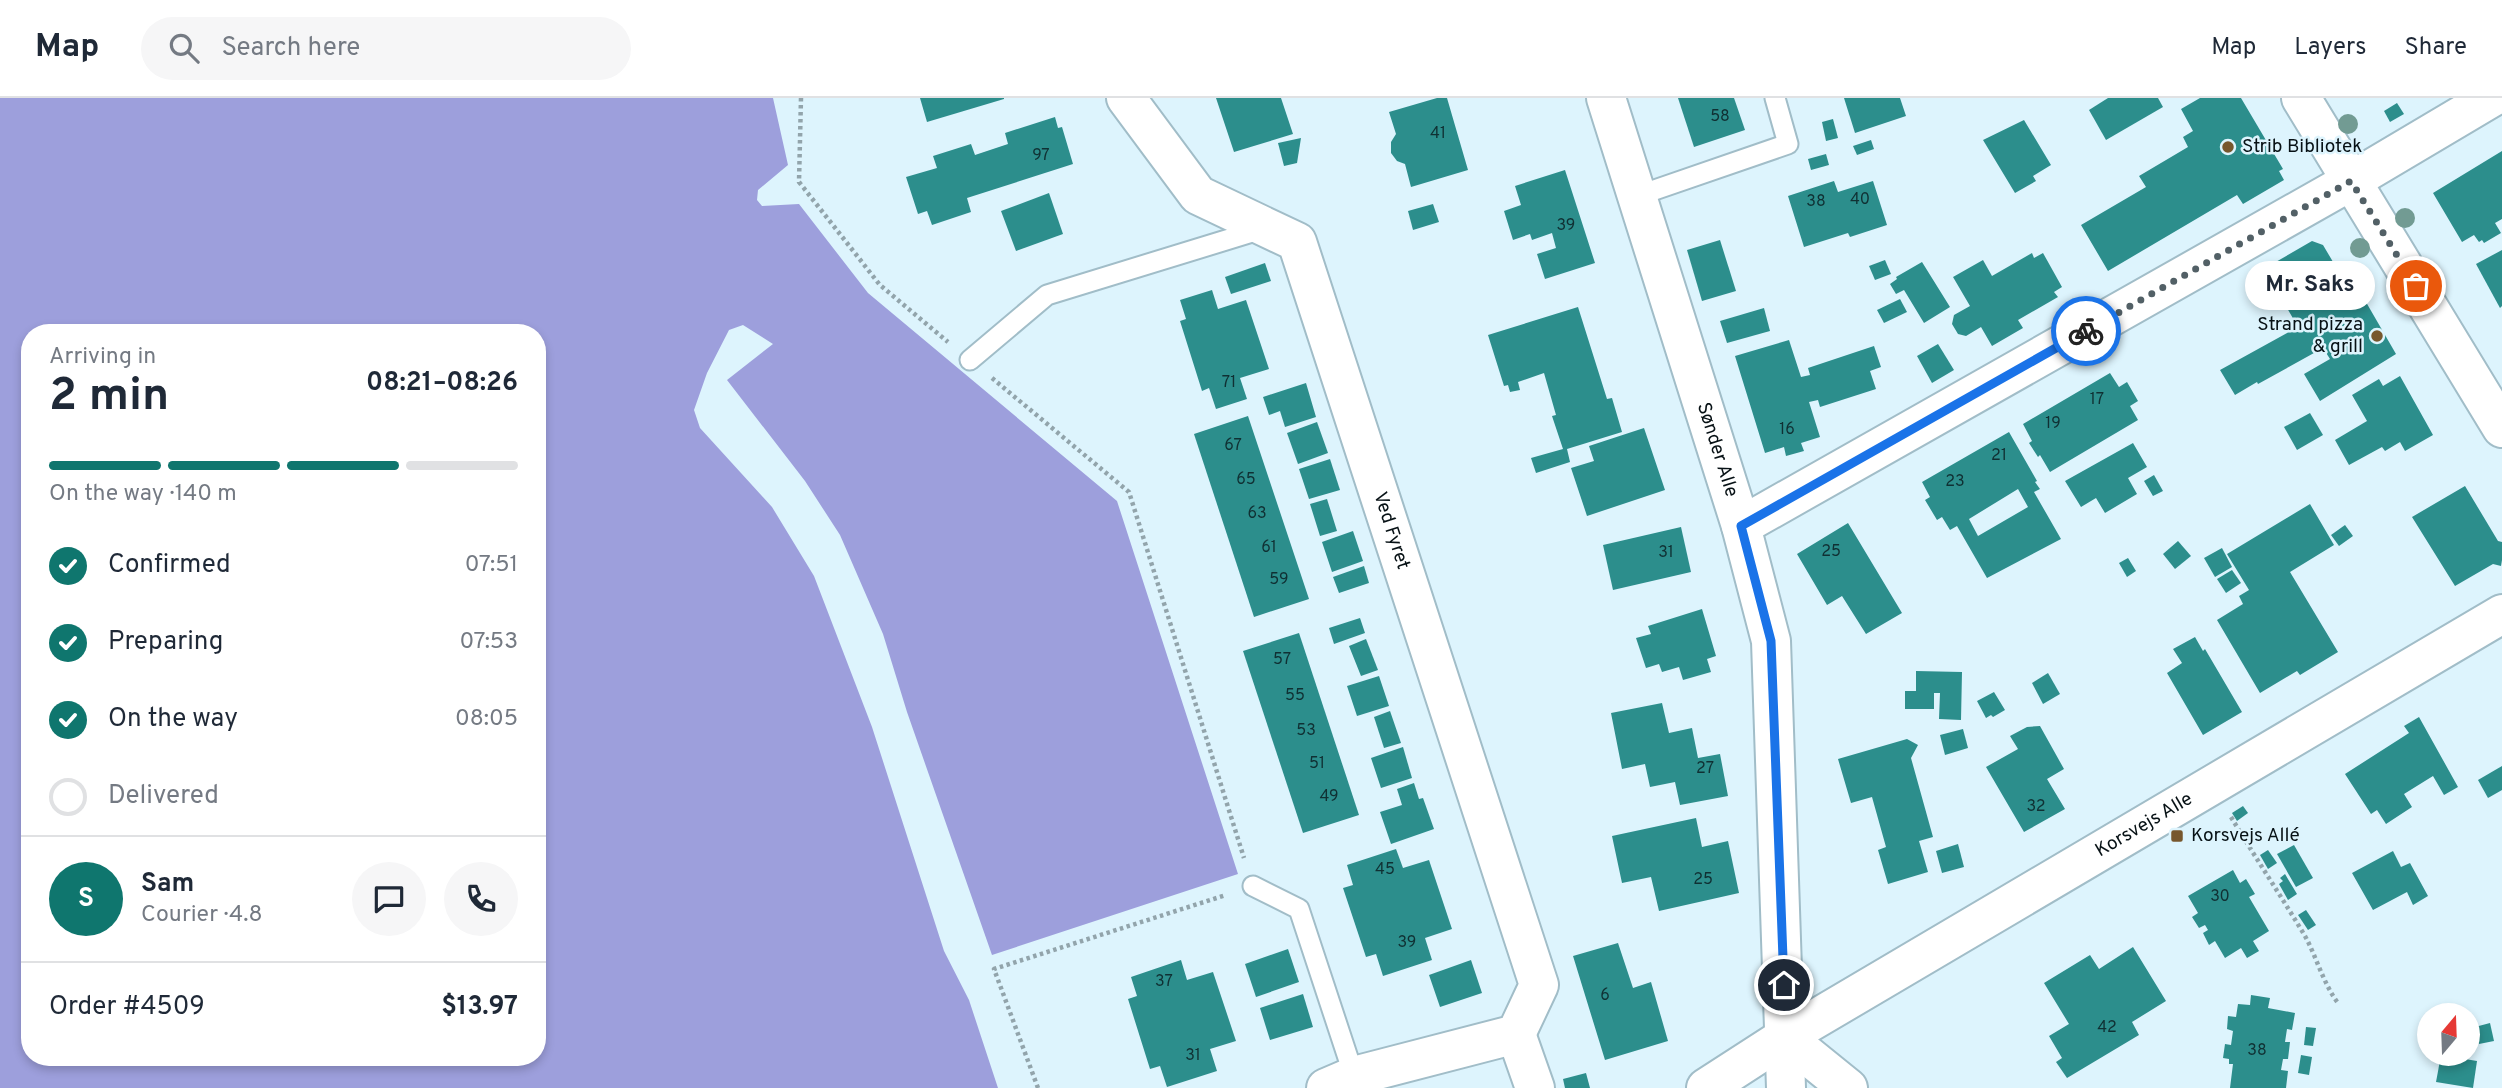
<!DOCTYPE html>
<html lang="en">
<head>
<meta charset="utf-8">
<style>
	body { margin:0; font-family:Overpass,sans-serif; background:#f6f6f7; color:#1f2937; height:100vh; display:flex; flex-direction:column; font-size:26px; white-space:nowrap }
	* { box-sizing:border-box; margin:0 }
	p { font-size:23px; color:#747a83 }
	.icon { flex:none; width:38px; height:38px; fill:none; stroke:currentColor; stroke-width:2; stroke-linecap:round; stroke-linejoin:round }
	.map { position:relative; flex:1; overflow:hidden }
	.sheet { position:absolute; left:21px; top:226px; width:525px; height:742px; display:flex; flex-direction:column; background:#fff; border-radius:28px; box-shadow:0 4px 10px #0003 }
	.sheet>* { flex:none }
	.needle { width:46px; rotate:19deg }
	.controls { position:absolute; left:2417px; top:905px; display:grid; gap:14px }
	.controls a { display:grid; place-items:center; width:63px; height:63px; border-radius:50%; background:#fff; box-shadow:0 4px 10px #0003; font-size:35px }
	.pin { position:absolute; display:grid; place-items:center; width:60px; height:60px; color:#fff; margin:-30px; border:4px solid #fff; border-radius:50%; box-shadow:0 2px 7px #0007 }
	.courier { position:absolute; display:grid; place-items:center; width:70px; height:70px; margin:-35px; border:5px solid #1a73e8; border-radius:50%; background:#fff; color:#222; box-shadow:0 2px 9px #0007 }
	.bubble { position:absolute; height:49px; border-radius:24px; background:#fff; box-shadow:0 4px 10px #0003; font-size:23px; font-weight:700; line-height:49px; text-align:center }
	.summary em { font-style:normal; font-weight:700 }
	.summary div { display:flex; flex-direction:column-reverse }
	.summary { display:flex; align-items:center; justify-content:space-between; height:119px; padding:0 28px }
	h1 { font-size:46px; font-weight:700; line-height:52px }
	.bar { display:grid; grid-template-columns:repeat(4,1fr); gap:10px 7px; align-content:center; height:84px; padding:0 28px }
	.bar i { height:9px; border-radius:5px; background:#e0e1e3 }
	.bar .on { background:#0f766e }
	.bar p { grid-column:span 4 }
	.line { display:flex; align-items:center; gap:18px; padding:0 28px; border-top:2px solid #e0e1e3 }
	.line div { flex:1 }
	.round { display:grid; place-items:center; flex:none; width:74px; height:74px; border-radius:37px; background:#f6f6f7 }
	ol { padding:0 28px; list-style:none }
	li { display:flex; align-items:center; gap:21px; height:77px }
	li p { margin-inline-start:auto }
	li .icon { padding:7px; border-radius:50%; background:#0f766e; color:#fff; stroke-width:4 }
	li:last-child { color:#747a83 }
	li i { width:38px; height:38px; border:4px solid #e0e1e3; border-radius:50% }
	header { display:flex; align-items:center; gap:42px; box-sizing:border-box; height:98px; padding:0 35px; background:#fff; border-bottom:2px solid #e0e1e3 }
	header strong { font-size:33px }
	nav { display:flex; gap:38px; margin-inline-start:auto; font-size:24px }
	.search { width:490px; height:63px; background:#f6f6f7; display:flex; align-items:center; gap:18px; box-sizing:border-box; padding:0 24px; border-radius:38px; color:#747a83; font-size:26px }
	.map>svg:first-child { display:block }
	.water { fill:#9d9fdc; fill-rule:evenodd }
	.building { fill:#2c8e8c; fill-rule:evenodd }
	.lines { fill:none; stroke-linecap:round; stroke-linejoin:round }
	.lane-casing { stroke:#a1bdc8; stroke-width:23 }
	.street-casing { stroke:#a1bdc8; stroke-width:42 }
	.secondary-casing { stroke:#a1bdc8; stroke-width:42 }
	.path { stroke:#92a4ab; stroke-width:4.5; stroke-dasharray:3.5 3.5; stroke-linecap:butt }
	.lane { stroke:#fff; stroke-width:19 }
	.street { stroke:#fff; stroke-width:38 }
	.secondary { stroke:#fff; stroke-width:38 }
	.tree { fill:#729b93 }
	.done { stroke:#526066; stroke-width:7; stroke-dasharray:0 12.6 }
	.route { stroke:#1a73e8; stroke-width:9 }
	.poi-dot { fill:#77572d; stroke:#ddf4fd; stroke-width:2.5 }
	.labels { text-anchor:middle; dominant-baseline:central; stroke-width:5; stroke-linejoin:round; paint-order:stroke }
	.number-label { font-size:16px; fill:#103033 }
	.poi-label { font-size:19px; fill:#071115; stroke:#ddf4fd; text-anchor:start }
	.street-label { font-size:19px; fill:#071115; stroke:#ddf4fd }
</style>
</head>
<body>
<header>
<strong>Map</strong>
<div class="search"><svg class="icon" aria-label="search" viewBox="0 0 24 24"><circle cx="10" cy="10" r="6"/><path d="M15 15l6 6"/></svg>Search here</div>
<nav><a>Map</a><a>Layers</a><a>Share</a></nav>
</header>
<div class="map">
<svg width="2502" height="990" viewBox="0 0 2502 990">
	<rect width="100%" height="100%" fill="#ddf4fd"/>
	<!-- water -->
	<path class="water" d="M0,0H773L788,67L758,92L757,102L762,108L799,106L868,195L1117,403L1238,776L992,857L907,614L883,536L840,437L805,383L727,282L773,246L743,227L729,232L707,275L694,312L700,330L772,409L814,478L872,629L944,853L969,902L998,990H0ZM30,234H537V959H30Z"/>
	<!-- building -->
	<g class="building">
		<path d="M920,0H1004V1L927,24Z"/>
		<path d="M1216,0H1281L1293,36L1234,54Z"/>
		<path d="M1437,0H1447L1468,72L1411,89L1405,66L1397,63L1391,55V44L1396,36L1389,14Z"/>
		<path d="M1678,0H1734L1745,32L1694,49Z"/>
		<path d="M1844,0H1900L1906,18L1855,35Z"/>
		<path d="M2108,0H2158L2163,9L2106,42L2089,12Z"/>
		<path d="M2200,0H2241L2283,71L2279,73L2284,82L2243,106L2237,97L2108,173L2081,127L2146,89L2139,78L2188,49L2183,39L2193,33L2181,11Z"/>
		<path d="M2397,5L2404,16L2390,24L2384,13Z"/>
		<path d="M1055,19L1058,30L1062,29L1073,66L967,100L971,114L932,127L927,113L918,116L906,79L937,70L933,58L971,46L975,57L1008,46L1005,35Z"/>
		<path d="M1833,21L1838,40L1826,43L1822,24Z"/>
		<path d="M2024,22L2051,67L2033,78L2036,83L2015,95L1983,42Z"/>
		<path d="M1301,40L1297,65L1284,68L1278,45Z"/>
		<path d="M1871,42L1874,51L1857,57L1853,48Z"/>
		<path d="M2502,53V121L2495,125L2501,135L2484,145L2482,142L2479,144L2474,137L2462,144L2433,95Z"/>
		<path d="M1826,56L1829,67L1811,72L1808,61Z"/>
		<path d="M1565,72L1595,165L1545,181L1537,156L1556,150L1552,135L1532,142L1530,136L1513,142L1504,113L1521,107L1515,88Z"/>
		<path d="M1834,83L1838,94L1873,83L1887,127L1850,139L1848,135L1804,149L1788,98Z"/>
		<path d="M1049,95L1063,136L1016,153L1001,113Z"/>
		<path d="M1433,106L1439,124L1413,132L1408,113Z"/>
		<path d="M1720,142L1736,193L1702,203L1687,152Z"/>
		<path d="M2312,143L2323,147L2352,196L2359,192L2396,256L2320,303L2304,276L2330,261L2323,250L2258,286L2257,284L2235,297L2220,272L2298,229L2287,210L2291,196L2274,165Z"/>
		<path d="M2502,152V208L2500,210L2476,166Z"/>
		<path d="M2032,155L2034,160L2043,155L2062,189L2054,194L2058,199L2018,222L2023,230L1992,248L1981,229L1966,238L1958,236L1952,226L1954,217L1970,208L1953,179L1983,162L1992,178Z"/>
		<path d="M1885,162L1891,176L1875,182L1869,168Z"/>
		<path d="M1922,164L1950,209L1924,225L1904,192L1896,196L1890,186L1897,181L1896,179Z"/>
		<path d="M1265,165L1271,183L1231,196L1225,179Z"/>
		<path d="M1212,192L1218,211L1246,202L1269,271L1240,280L1247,301L1216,311L1209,290L1202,293L1180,223L1186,221L1180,202Z"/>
		<path d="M1900,201L1907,214L1884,225L1877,212Z"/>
		<path d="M1578,209L1607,301L1612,300L1622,334L1567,351L1570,364L1536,375L1531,360L1563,351L1552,318L1556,317L1544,275L1518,284L1520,292L1510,294L1508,287L1504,288L1488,237Z"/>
		<path d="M1764,210L1770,233L1727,245L1720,223Z"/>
		<path d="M1789,242L1801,279L1810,277L1808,270L1874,248L1881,269L1870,273L1876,291L1820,309L1818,302L1809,304L1820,339L1801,345L1804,353L1786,358L1784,349L1765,355L1735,258Z"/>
		<path d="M1938,246L1954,272L1932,285L1917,258Z"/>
		<path d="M2110,275L2119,289L2127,284L2138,303L2130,308L2138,322L2050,374L2040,357L2038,359L2029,345L2032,343L2023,326Z"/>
		<path d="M2400,278L2433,337L2405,353L2400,344L2385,353L2382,349L2349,367L2335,342L2367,323L2352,297L2379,281L2383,288Z"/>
		<path d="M1306,285L1316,319L1285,329L1280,313L1269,317L1263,299Z"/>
		<path d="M2310,315L2323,337L2297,352L2284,329Z"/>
		<path d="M1248,318L1309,501L1254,519L1194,336Z"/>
		<path d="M1317,324L1328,355L1298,366L1287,335Z"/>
		<path d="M1644,330L1665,392L1587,418L1571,370L1594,363L1589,348Z"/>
		<path d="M2009,334L2037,383L2035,384L2040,391L2034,394L2061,441L1987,480L1957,428L1950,432L1942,419L1937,422L1925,402L1930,399L1922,384ZM2018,391L2028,409L1978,438L1969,421Z"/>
		<path d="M2133,345L2147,369L2128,380L2137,396L2105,415L2096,400L2081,409L2065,383Z"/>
		<path d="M1330,361L1340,392L1309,401L1299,371Z"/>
		<path d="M2154,377L2163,393L2153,398L2144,383Z"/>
		<path d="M2465,388L2498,443L2502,444V462L2501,468L2493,466L2455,488L2412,419Z"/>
		<path d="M1327,401L1337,433L1320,438L1310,406Z"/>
		<path d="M2310,406L2334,447L2290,474L2338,554L2300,577L2297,573L2260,595L2217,522L2243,506L2239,498L2249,492L2227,456Z"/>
		<path d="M1848,425L1902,515L1866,536L1842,498L1827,507L1797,456Z"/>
		<path d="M2345,427L2353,438L2339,448L2331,437Z"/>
		<path d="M1681,429L1691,474L1613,492L1603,447Z"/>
		<path d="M1353,433L1363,463L1332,474L1322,444Z"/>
		<path d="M2178,443L2191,458L2175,471L2163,456Z"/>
		<path d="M2222,450L2232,469L2215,479L2204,460Z"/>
		<path d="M2128,460L2136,473L2127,479L2119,465Z"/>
		<path d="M1364,468L1369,485L1339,495L1333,479Z"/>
		<path d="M2232,472L2241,485L2226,495L2217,481Z"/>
		<path d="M1702,511L1716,558L1707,561L1711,574L1683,582L1679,569L1662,574L1659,566L1646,570L1636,540L1651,536L1648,528Z"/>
		<path d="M1360,520L1365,535L1334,546L1329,530Z"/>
		<path d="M1299,535L1359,717L1303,735L1243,553Z"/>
		<path d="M2195,539L2203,553L2205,551L2242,614L2203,637L2167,575L2182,565L2173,551Z"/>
		<path d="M1366,541L1378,572L1361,578L1349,548Z"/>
		<path d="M1916,573L1962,574L1961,622L1939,621L1940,595H1934V611H1905V593H1916Z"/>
		<path d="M2048,575L2060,596L2043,606L2032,585Z"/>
		<path d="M1379,578L1389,608L1357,618L1347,588Z"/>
		<path d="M1994,594L2005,612L1993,619L1991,617L1986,620L1977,603Z"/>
		<path d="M1662,605L1669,635L1692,630L1698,660L1720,656L1728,698L1680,707L1675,684L1650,689L1645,666L1622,671L1611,615Z"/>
		<path d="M1390,613L1401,645L1384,650L1374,619Z"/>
		<path d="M2419,619L2458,689L2444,697L2433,678L2404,696L2412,709L2386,726L2377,712L2371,716L2345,676L2409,635L2404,628Z"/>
		<path d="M2040,628L2064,671L2047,681L2065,711L2024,734L1986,669L2018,651L2010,638L2027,629Z"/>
		<path d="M1963,631L1968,650L1945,657L1940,637Z"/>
		<path d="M1907,641L1918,647L1911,660L1933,739L1919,743L1928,774L1888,786L1878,752L1886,749L1872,699L1851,705L1838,661Z"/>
		<path d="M1403,649L1412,680L1381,690L1371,660Z"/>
		<path d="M2502,668V692L2488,700L2478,682Z"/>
		<path d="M1414,685L1419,701L1423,700L1434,731L1391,746L1380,714L1402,707L1397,691Z"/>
		<path d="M2243,708L2248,715L2237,723L2232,715Z"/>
		<path d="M1696,720L1702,749L1728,743L1739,795L1659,813L1651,779L1622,785L1612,738Z"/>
		<path d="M1958,746L1964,769L1942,775L1936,753Z"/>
		<path d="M2294,747L2313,780L2296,789L2277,756Z"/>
		<path d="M1396,751L1403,770L1429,762L1452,831L1425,840L1432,862L1383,878L1376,856L1366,859L1343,790L1353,787L1347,767Z"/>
		<path d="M2268,752L2277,765L2268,771L2260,757Z"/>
		<path d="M2393,753L2401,769L2410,765L2428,798L2413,807L2407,794L2373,812L2352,775Z"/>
		<path d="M2233,772L2240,785L2246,781L2255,796L2249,799L2269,833L2253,843L2259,853L2247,860L2241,850L2225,860L2215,843L2209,847L2203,835L2208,832L2205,827L2199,830L2192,819L2198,815L2188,798Z"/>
		<path d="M2285,776L2297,796L2288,802L2279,786L2283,783L2280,780Z"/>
		<path d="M2306,812L2316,827L2308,832L2298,817Z"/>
		<path d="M1618,845L1633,890L1651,884L1668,943L1605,962L1573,858Z"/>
		<path d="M2133,849L2166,903L2132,924L2139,937L2067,980L2056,964L2062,960L2049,938L2069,926L2044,885L2090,857L2099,871Z"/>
		<path d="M1288,851L1299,884L1256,899L1245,866Z"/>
		<path d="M1181,862L1187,882L1213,874L1236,943L1210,951L1217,973L1167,989L1160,968L1150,971L1128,901L1137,898L1131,879Z"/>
		<path d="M1471,862L1482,895L1440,909L1429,877Z"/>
		<path d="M1303,896L1313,929L1270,942L1260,910Z"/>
		<path d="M2251,897L2270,900L2268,910L2295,915L2292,932L2287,931L2285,944H2290L2288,961H2283L2281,972L2288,973L2286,990H2230L2233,966H2229V961L2223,960L2225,946L2231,947L2233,933L2227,931L2228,918L2236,919L2238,906L2250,907Z"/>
		<path d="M2490,925L2494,943L2479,946L2475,929Z"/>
		<path d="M2306,929L2316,930L2313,948L2304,947Z"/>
		<path d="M2301,957L2312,959L2309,977L2298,975Z"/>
		<path d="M2441,957L2477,963L2473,990L2436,984Z"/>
		<path d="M1586,975L1590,990H1565L1563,981Z"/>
	</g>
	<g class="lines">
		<!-- lane casing -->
		<g class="lane-casing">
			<g id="lane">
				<path d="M1637,98L1788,46L1775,0"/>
				<path d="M970,262L1047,197L1262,131"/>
				<path d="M1253,788L1299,811L1354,978"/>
			</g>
		</g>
		<!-- street casing -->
		<g class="street-casing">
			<g id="street">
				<path id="s1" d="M1126,0L1198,97L1297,144L1539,887L1516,936L1354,978L1326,990"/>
				<path id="s2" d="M1606,0L1741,428L1771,543L1786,990"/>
				<path d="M2301,0L2502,330"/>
				<path d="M1741,428L2351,83L2491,0"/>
				<path d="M1516,936L1535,990"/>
				<path d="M1785,939L1848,990"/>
			</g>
		</g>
		<!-- secondary casing -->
		<g class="secondary-casing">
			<g id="secondary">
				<path id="s3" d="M1706,990L1785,939L2502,516"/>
			</g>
		</g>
		<!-- path -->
		<g class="path">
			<path d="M801,0L799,84L880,187L948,244"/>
			<path d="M992,280L1129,394L1244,760"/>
			<path d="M2231,719C2255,759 2281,798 2305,838C2317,860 2323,885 2338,905"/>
			<path d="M1038,990L994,871L1226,797"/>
		</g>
		<!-- lane -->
		<use href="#lane" class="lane"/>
		<!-- street -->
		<use href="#street" class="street"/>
		<!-- secondary -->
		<use href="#secondary" class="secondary"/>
	</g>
	<!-- trees -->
	<g class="tree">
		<circle cx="2348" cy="26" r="10"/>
		<circle cx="2405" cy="120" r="10"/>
		<circle cx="2360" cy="150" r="10"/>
	</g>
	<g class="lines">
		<!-- done -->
		<path class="done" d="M2086,233L2351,83L2416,188"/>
		<!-- route -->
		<path class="route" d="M1784,887L1771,543L1741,428L2086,233"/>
	</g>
	<!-- markers -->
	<g class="poi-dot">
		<circle cx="2228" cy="49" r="7"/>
		<circle cx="2377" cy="238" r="7"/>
		<rect x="2170" y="731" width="14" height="14" rx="3.5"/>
	</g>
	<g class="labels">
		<!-- number labels -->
		<g class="number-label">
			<text x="1720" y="19">58</text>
			<text x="1438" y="36">41</text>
			<text x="1041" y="58">97</text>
			<text x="1860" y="102">40</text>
			<text x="1816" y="104">38</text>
			<text x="1566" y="128">39</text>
			<text x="1229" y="285">71</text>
			<text x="2097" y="302">17</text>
			<text x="2053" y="326">19</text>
			<text x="1787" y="332">16</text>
			<text x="1233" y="348">67</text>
			<text x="1999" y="358">21</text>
			<text x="1246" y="382">65</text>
			<text x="1955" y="384">23</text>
			<text x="1257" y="416">63</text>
			<text x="1269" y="450">61</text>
			<text x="1831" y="454">25</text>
			<text x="1666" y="455">31</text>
			<text x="1279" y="482">59</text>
			<text x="1282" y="562">57</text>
			<text x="1295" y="598">55</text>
			<text x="1306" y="633">53</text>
			<text x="1317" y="666">51</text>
			<text x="1705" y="671">27</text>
			<text x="1329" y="699">49</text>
			<text x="2036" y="709">32</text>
			<text x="1385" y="772">45</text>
			<text x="1703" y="782">25</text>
			<text x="2220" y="799">30</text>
			<text x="1407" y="845">39</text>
			<text x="1164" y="884">37</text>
			<text x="1605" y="898">6</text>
			<text x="2107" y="930">42</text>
			<text x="2257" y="953">38</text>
			<text x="1193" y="958">31</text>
		</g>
		<!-- poi labels -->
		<g class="poi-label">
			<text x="2242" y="49">Strib Bibliotek</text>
			<text x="2363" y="227" text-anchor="end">Strand pizza<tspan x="2363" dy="22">&amp; grill</tspan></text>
			<text x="2191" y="738">Korsvejs Allé</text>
		</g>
		<!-- street labels -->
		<g class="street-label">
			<text stroke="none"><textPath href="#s2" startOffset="369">Sønder Alle</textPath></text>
			<text stroke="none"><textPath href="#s1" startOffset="534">Ved Fyret</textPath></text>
			<text stroke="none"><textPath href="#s3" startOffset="511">Korsvejs Alle</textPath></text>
		</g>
	</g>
</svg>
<div class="controls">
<a><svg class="needle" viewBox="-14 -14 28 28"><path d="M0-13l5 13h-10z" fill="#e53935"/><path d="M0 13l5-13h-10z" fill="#747a83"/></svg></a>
</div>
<div class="pin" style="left:2416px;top:188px;background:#ea580c"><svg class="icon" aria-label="bag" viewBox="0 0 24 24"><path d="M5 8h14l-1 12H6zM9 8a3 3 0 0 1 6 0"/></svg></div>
<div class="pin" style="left:1784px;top:887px;background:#1f2937"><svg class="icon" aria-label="home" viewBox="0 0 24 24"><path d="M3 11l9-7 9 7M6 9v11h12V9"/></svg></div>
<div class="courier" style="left:2086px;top:233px"><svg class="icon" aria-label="bike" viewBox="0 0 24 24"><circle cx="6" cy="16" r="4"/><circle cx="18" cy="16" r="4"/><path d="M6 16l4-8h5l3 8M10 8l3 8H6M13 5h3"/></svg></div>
<div class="bubble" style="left:2245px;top:163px;width:130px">Mr. Saks</div>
<section class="sheet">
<div class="summary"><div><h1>2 min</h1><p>Arriving in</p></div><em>08:21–08:26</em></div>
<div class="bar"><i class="on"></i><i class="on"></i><i class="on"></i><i></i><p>On the way · 140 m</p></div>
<ol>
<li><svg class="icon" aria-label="check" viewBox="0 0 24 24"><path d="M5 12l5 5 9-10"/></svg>Confirmed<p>07:51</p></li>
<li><svg class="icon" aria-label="check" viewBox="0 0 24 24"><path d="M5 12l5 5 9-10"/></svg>Preparing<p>07:53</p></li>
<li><svg class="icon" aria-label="check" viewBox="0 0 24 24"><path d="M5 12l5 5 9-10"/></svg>On the way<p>08:05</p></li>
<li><i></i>Delivered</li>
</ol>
<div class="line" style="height:126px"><b class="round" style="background:#0f766e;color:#fff">S</b><div><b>Sam</b><p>Courier · 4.8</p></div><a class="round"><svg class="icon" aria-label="chat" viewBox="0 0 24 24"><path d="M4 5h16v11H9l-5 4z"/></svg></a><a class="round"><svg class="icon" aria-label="phone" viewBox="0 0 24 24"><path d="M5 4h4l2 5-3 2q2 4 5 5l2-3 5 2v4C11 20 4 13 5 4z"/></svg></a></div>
<div class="line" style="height:91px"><div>Order #4509</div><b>$13.97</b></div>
</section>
</div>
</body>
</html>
